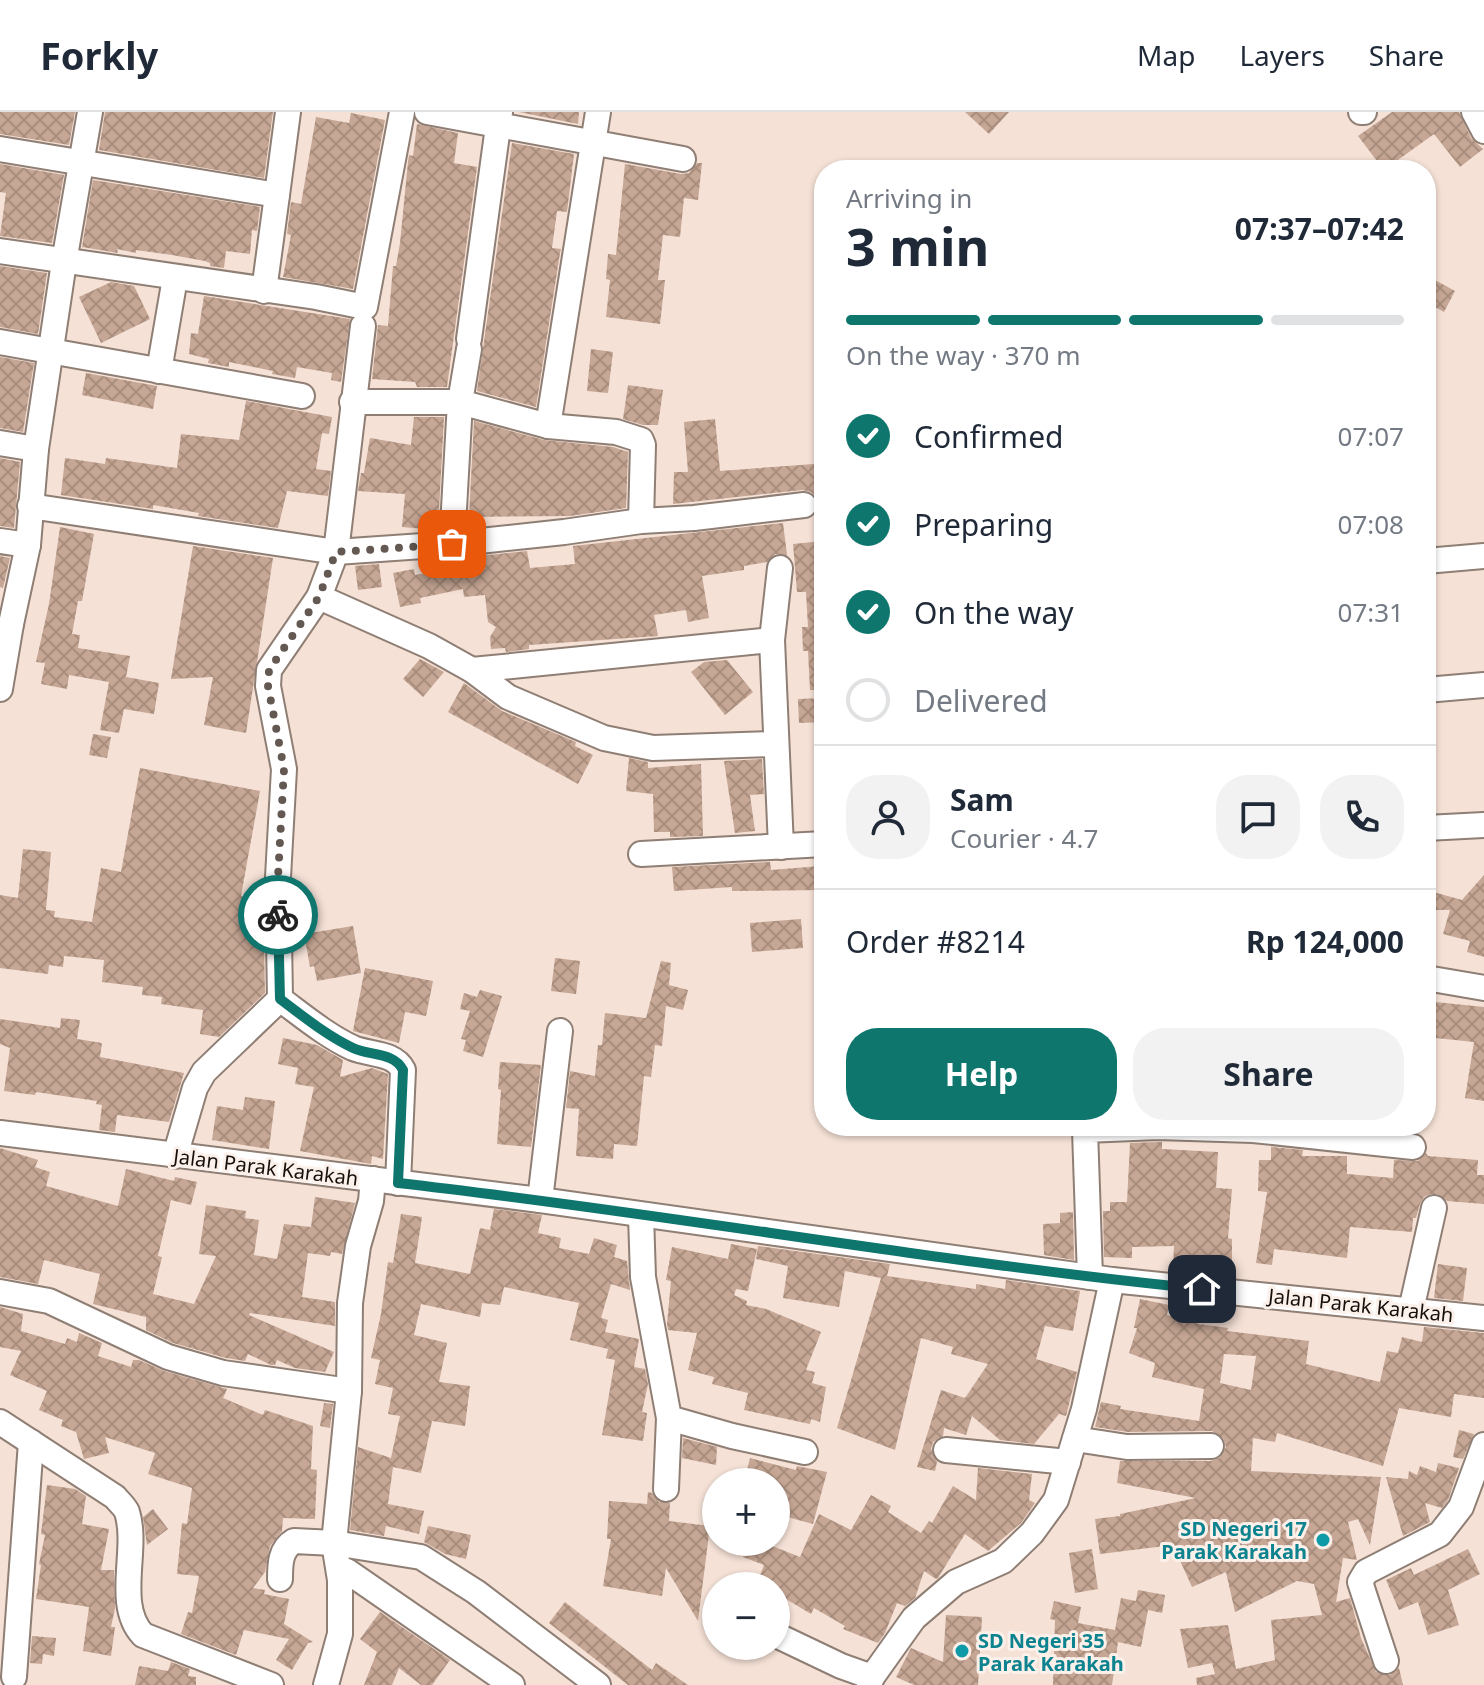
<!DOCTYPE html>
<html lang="en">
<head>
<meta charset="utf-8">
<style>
	body { margin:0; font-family:"Noto Sans",sans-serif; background:#f2f2f3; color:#1f2937; height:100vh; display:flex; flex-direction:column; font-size:30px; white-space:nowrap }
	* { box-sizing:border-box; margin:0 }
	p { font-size:26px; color:#747a83 }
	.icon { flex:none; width:44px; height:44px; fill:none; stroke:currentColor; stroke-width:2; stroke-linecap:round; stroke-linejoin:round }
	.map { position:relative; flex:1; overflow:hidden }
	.side { position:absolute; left:814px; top:48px; width:622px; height:976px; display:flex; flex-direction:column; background:#fff; border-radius:32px; box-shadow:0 2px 6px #0004 }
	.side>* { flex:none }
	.buttons { position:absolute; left:702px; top:1356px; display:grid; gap:16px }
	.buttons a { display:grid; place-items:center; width:88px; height:88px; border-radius:50%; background:#fff; box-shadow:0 2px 6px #0004; font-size:40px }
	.pin { position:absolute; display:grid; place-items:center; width:68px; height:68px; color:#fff; margin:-34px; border-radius:16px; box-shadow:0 4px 12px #0006 }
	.courier { position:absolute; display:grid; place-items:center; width:80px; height:80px; margin:-40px; border:6px solid #0f766e; border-radius:50%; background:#fff; color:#222; box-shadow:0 2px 10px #0007 }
	.head em { font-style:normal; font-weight:700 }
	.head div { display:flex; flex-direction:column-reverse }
	.head { display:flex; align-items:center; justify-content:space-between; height:136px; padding:0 32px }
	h1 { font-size:52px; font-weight:700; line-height:60px }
	.bar { display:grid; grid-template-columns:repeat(4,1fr); gap:12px 8px; align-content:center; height:96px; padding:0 32px }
	.bar i { height:10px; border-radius:6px; background:#e0e1e3 }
	.bar .on { background:#0f766e }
	.bar p { grid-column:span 4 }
	.line { display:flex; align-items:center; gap:20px; padding:0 32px; border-top:2px solid #e0e1e3 }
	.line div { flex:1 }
	.round { display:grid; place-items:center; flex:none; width:84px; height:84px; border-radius:32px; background:#f2f2f3 }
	ol { padding:0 32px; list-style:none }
	li { display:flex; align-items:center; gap:24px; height:88px }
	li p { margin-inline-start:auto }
	li .icon { padding:8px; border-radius:50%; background:#0f766e; color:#fff; stroke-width:4 }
	li:last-child { color:#747a83 }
	li i { width:44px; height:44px; border:4px solid #e0e1e3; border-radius:50% }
	.primary-button { display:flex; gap:16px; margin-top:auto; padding:16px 32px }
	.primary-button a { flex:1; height:92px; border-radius:32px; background:#0f766e; color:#fff; font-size:32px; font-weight:700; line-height:92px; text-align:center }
	.primary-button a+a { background:#f2f2f3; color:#1f2937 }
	header { display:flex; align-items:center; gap:48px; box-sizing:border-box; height:112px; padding:0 40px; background:#fff; border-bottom:2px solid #e0e1e3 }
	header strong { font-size:38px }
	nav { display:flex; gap:44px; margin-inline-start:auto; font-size:28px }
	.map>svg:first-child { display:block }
	.building { fill:url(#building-cross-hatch); fill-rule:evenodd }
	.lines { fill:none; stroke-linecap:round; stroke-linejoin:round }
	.minor-casing { stroke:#8f7e74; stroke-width:28 }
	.minor { stroke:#fff; stroke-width:24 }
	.done { stroke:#635852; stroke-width:8; stroke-dasharray:0 14.4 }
	.route { stroke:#0f766e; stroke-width:10 }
	.culture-dot { fill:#0f9aa8; stroke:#fcf0ea; stroke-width:3 }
	.labels { text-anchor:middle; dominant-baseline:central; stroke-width:6; stroke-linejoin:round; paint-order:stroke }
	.street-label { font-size:20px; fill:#150f0b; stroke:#fcf0ea }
	.culture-label { font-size:20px; font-weight:bold; fill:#0d838f; stroke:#fcf0ea; text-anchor:end }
</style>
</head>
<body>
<header>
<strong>Forkly</strong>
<nav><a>Map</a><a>Layers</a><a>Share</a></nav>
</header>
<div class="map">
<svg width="1484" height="1573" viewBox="0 0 1484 1573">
	<defs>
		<pattern id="building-cross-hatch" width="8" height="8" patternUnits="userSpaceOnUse" patternTransform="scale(2)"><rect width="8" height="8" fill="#c6a694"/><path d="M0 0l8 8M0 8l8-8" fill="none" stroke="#a98e7e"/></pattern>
	</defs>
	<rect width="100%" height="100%" fill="#f5e1d6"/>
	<!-- building -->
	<g class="building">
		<path d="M0,0H75L69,33L0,22Z"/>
		<path d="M105,0H273L264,66L99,38Z"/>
		<path d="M519,0H579L578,12Z"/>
		<path d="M965,0H1009L989,22Z"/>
		<path d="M1392,0H1459L1471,26L1483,37L1460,55L1434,22L1384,58L1358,24Z"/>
		<path d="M351,1L385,8L353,177L283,165L291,123L287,122L291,90L301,92L316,5L349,11Z"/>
		<path d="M417,12L458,21L454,51L477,55L447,275H417L415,270L372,267L378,213L388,214L393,154H396L400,131L408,50L409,43L413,44Z"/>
		<path d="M512,31L574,42L567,100L557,99L552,136L561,137L560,141L536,295L477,279Z"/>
		<path d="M697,51H702L698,88L684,86L680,125L663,123L658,168H665L660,212L606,205L610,168L606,167L608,142L616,143L625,52L681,62L689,61Z"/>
		<path d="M0,52L64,63L52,131L0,124L6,81L0,80Z"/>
		<path d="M93,68L260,95L257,119L252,118L250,142L226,139L224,156L210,154V151L205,149L172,143L136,138V141L117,137L118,141L82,135Z"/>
		<path d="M0,154L47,161L38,222L0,215Z"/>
		<path d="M1426,163L1455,179L1444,200L1426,190Z"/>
		<path d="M111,170L134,174L150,207L101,231L79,185Z"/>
		<path d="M204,184L350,207L341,270L331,268L332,261L297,255L295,266L272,262L273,259L229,250V255L208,251L209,247L189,242L191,221L198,222Z"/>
		<path d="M591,237L613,240L608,281L587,279Z"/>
		<path d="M0,245L34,251L23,320L0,316Z"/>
		<path d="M86,261L157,274L153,297L82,283Z"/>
		<path d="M628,273L663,278L658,313H643L623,307Z"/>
		<path d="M246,289L332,305L329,322L322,321L316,357L331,359L328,384L287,379L278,416L198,404L199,401L153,393V397L61,383L65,346L105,352L106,346L177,356L181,322L239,328Z"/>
		<path d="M414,305H444L438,418L402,415L405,382L358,379L361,361H364L370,326L411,333Z"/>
		<path d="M715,307L720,359L814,352L818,386L811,380L802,378L673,392L674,360H688L684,310Z"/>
		<path d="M474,309L544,328L613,335L628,340L626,396L570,404L469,405Z"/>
		<path d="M0,346L20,350L14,416L0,414Z"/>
		<path d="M783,411L787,443L775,442L767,450L744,454V458L702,464L709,506L688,510L686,498L654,503L658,524L529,533V537L506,540L505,536L491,537L490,525L496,515L488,510L485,483L464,485L463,477L420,486L421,491L400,495L393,461L414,457L415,463L461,454L460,446L527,439L530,456L575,452L573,434Z"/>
		<path d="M60,415L94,422L82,489H78L72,522L80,523L78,536L130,544L126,565L159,571L154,602L124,597L119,621L100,618L109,570L69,563L67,577L41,572L45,551L36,550L49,492Z"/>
		<path d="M824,429V578H810L808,539H803L802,515H808L806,480H797L793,432Z"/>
		<path d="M193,434L273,446L246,621L204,613L213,565L171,567Z"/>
		<path d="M0,444L10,446L3,476L0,475Z"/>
		<path d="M379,452L382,475L358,478L355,454Z"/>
		<path d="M420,547L444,560L423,585L403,567Z"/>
		<path d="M727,548L753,580L725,603L691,560L704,550Z"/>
		<path d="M464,571L502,599L576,630L575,634L593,643L578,672L448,600Z"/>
		<path d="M824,586V610L799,611L798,587Z"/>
		<path d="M93,622L111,625L107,646L89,643Z"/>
		<path d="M629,646L648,650V656L701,652L703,724L670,725V720H654L653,682L626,679Z"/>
		<path d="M762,647L764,682L750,683L755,719L735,721L724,649Z"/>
		<path d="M140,656L260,679L241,784L263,789L264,813L259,834H264L265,881L219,925L200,922L203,898L161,892L162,885L142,883L143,875L102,870L104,848L64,844L63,855L49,853L48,862L0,856V783L18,786L23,737L51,740L46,798L55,799L54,805L92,810L101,756L121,760Z"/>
		<path d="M770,750L771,758L820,754L822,778L732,779V775L674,779L672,755Z"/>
		<path d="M1484,763V845L1467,840L1470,829L1443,822L1450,798H1426V778L1462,788Z"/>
		<path d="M801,807L803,836L752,840L750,811Z"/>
		<path d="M353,814L361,861L317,869L314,854L310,855L304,822Z"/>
		<path d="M555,846L580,849L576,882L551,879Z"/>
		<path d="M661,849L671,851L669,873L688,878L683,898L666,894L662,934L655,933L651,965L644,964L637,1034L614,1032L613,1047L576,1044L579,997L566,996L570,959L595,964L598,933H602L605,901L646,906Z"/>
		<path d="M365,856L433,869L426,904L405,900L399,931L353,919Z"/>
		<path d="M480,878L502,884L483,945L463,939L466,928L461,927L470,899L460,897L464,881L477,885Z"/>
		<path d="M1426,889L1484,895V989L1465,986L1474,930L1426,925Z"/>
		<path d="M61,906L80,908L77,927L102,931L100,945L184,961L169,1010L117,1003L115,1020L99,1018L102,993L96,992L97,989L36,980L35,983L4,979L10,936L0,932V907L60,916Z"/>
		<path d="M283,926L317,933L343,948L340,965L372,956L388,962L383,1047L372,1044L371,1052L300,1039L314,975L295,972L298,956L278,952Z"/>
		<path d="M500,950L541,953L531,1035L497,1032L501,978L498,977Z"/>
		<path d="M245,985L275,989L269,1037L212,1028L217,994L243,998Z"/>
		<path d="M1162,1030V1037L1218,1040L1216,1076L1232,1077L1228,1126L1232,1127V1149L1226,1148L1225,1164L1201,1162L1202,1157L1173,1155L1174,1134L1132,1135V1146L1104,1145L1103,1099H1110V1090H1127L1130,1031Z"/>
		<path d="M1271,1035L1303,1038L1302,1044H1347V1062L1393,1066L1394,1048L1418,1049L1426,1041L1428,1044L1478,1048L1477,1063H1484V1092L1447,1089L1438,1082H1430L1424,1085L1420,1092L1416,1106H1413L1412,1120L1350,1115L1347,1146L1274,1137L1272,1153L1256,1151L1267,1080L1258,1079L1259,1048H1271Z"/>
		<path d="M0,1036L38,1048L35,1055L50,1060L46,1074L118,1094L126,1057L174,1069L175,1065L197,1070L191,1093L171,1088L158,1144L162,1145L153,1182L194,1192L216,1144L199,1142L206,1093L246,1099L245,1106L259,1108L254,1143L277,1147L284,1112L311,1115L315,1085L355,1091L342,1142L331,1140L330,1144L308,1141L302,1185L335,1190V1214L250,1201L249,1203L334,1240L325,1260L295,1256L277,1248L275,1253H271L248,1242L245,1249L226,1246L173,1231L146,1218V1205L93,1192L100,1162L44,1148L38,1172L0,1165Z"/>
		<path d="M494,1097L542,1103L538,1121L561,1126L559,1136L589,1142L594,1126L617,1133L614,1145L627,1149L630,1178L611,1172L601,1206L608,1208L605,1220L639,1227L634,1255L645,1257L648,1272L642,1300L647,1301L643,1329L602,1323L615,1248L606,1246L608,1237L570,1228L579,1191L504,1175L500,1193L482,1191L480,1205L421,1192L414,1223L447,1231L439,1270L470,1274L465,1314L432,1309L421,1361L393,1355L388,1392L424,1399L419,1422L386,1414L384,1424L350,1418L358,1335L391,1346L400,1304L388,1302L393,1276L375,1272L380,1248L371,1246L381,1202L388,1150L393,1151L401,1102L422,1105L415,1151L470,1162L480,1116L490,1118Z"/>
		<path d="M1073,1100L1074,1148L1044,1143L1043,1112L1060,1111V1101Z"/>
		<path d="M731,1132L757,1137L748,1179L736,1177L734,1183L747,1189L746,1193L766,1197L821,1220L806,1258L815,1260L812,1271L826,1275L820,1310L811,1307L810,1312L744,1298L748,1281L712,1272L714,1265L688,1258L697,1221L668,1218L667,1212L671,1169L666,1168L672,1135L728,1147Z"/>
		<path d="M758,1134L890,1152L887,1164L976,1177V1172L1005,1177L1006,1168L1080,1179L1073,1219L1045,1214L1036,1247L1077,1260L1066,1304L1059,1302L1034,1332L1000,1328L972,1304L966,1323L944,1316L943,1324L933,1330L931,1337L937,1350L935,1359L917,1355L941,1278L965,1286L988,1252L951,1242L953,1235L921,1226L895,1338L837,1316L881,1166L845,1159L839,1195L783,1186L788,1154L756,1147Z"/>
		<path d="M1438,1152L1467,1156L1463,1189L1434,1186Z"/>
		<path d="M1140,1187L1169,1193L1167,1203L1199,1212L1228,1216L1227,1219L1309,1229L1306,1252L1380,1270L1387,1239L1398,1241L1402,1225L1422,1230L1424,1215L1484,1221V1286L1454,1282L1451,1305L1399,1296L1383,1354L1277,1321L1275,1330L1253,1326L1251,1359L1381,1365L1370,1433L1358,1407L1348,1410L1357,1448L1343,1446L1336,1490L1350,1486L1361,1526L1376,1560L1390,1563L1399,1556L1403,1573H1197L1196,1566L1215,1562L1212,1551L1188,1556L1180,1517L1228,1513L1236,1557L1275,1548L1271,1508L1322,1503L1314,1472L1297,1469L1235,1500L1226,1460L1192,1475L1173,1433L1100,1442L1095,1407L1120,1404V1402L1196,1386L1117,1371L1120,1349H1211L1219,1346L1226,1335L1223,1326L1212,1319L1128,1320L1095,1315L1101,1290L1121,1294L1120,1297L1199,1309L1204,1277L1152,1265L1155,1251L1129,1241L1137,1216H1134ZM1224,1242L1256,1244L1251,1278L1220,1271Z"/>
		<path d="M0,1195L23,1202L21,1219L65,1232L67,1226L77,1230L79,1221L102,1231L98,1244L131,1255L133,1248H139L164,1259L227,1277L223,1286L263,1303L265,1298L313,1314L311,1357L317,1358L315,1407L283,1406L282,1419L270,1434L265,1460L253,1476L265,1478L264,1482L289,1487L284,1512L313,1530L308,1531L292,1558L276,1548L289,1527L244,1518L236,1543L181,1522L188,1500L192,1501L199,1464L177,1462L182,1411L187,1412L192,1376L148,1362L155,1341L105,1325L109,1341L84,1347L76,1320L61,1314L63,1308L39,1298L47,1279L10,1263L21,1239L0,1235Z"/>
		<path d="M324,1291L333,1292L330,1316L320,1314Z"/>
		<path d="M1459,1318L1474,1322L1463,1347L1453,1345Z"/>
		<path d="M683,1326L717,1335L716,1353L682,1346Z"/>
		<path d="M750,1346L796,1358L797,1354L827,1360L813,1412L776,1402V1370H744Z"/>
		<path d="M1438,1351L1459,1356L1448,1388L1442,1396L1425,1391L1430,1410L1403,1424L1386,1365L1408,1367L1409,1359L1417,1363L1420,1354L1436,1360Z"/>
		<path d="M978,1356L1032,1362L1029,1388L1035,1391L1021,1411L988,1439L965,1422L938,1466L936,1467L924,1459L915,1486L905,1494L897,1491L885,1521L878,1531L843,1517L845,1514L814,1496L811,1502L776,1481V1474H756L764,1453L743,1445L749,1430H762L800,1445L819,1402L851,1418L871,1383L891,1394L888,1400L921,1421L929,1409L932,1411L953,1374L976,1388Z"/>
		<path d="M47,1373L75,1377L86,1384L82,1412L109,1417L101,1458H114L115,1496L111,1515H115L111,1544L83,1539L89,1495L36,1487L41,1453L39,1452L45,1423L41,1422Z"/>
		<path d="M648,1380L652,1381L659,1390L670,1391L669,1409L710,1414L698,1509L666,1456L662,1484L603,1474L611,1427H607L609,1389L647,1392Z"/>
		<path d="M153,1397L168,1417L147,1433L143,1405Z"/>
		<path d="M428,1414L471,1423L466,1447L445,1442L424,1430Z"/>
		<path d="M1092,1437L1098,1477L1075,1481L1069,1441Z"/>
		<path d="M1468,1437L1480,1462L1448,1478L1459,1513L1428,1523L1418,1490L1399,1498L1386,1468L1411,1456L1414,1463Z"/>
		<path d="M1138,1478L1165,1483L1162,1501L1148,1498L1141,1535L1118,1530L1112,1573H1053L1055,1508L1050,1507L1054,1489L1081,1495L1078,1511L1115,1518L1121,1486L1136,1489Z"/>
		<path d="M565,1490L652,1558L656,1551L688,1573H628L549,1511Z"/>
		<path d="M380,1500L450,1548L432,1573H421L399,1556L392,1573H364L377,1540L360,1527Z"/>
		<path d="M946,1503L982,1505L978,1573H914L896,1565L911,1536L943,1550Z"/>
		<path d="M32,1524L56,1526L54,1544L43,1542L42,1552L30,1551Z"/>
		<path d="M171,1550L190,1557L188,1564L196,1565V1573H135L139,1554L168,1559Z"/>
	</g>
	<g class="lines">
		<!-- minor casing -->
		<g class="minor-casing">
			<g id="minor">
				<path d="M427,0L683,47"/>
				<path d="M1361,0H1364"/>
				<path d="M1474,0L1484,19"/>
				<path d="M0,37L277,83L264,179"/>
				<path d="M277,83L288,0"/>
				<path d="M0,139L316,185L365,195L402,0"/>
				<path d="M363,214L336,440L452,432"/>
				<path d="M469,227L500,0"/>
				<path d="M0,230L302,284"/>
				<path d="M469,237L460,290L452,432L564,420L641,409"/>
				<path d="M159,259L175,166"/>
				<path d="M352,290H460L548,314L598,0"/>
				<path d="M548,314L616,320L641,328L643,333L641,409L694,406L804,393"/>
				<path d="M0,331L36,337"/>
				<path d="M30,394L336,440L319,485L269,558L268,574L284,657L278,765L280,887L204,960L195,976L175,1044"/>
				<path d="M0,429L28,433"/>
				<path d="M1426,449L1484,444"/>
				<path d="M780,456L772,528L781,735"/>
				<path d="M319,485L429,534L472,558L508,585L604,626L653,636L775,632"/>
				<path d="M0,522L11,512L28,433L36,337L64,150L90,0"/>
				<path d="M472,558L772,528"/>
				<path d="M0,577L11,512"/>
				<path d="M1426,578L1484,573"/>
				<path d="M1426,716L1484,713"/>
				<path d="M641,742L824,732"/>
				<path d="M1426,866L1484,876"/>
				<path d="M280,887C303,904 327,924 353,936C370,943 394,940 403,958L398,1071"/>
				<path d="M0,1021L540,1088L1112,1168L1484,1206"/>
				<path d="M540,1088L560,919"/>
				<path d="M641,1103L643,1165L669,1306L732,1324L805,1340"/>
				<path d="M1090,1165L1085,1018L1158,1015L1253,1018L1413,1035"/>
				<path d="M0,1180L49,1189L168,1245L223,1261L349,1279"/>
				<path d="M1411,1198L1434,1096"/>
				<path d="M0,1310L115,1385C119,1390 125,1395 127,1400C139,1438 114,1492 143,1523L271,1573"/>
				<path d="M1075,1327L1127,1335L1211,1334"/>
				<path d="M946,1338L1068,1350"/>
				<path d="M666,1377L669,1306"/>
				<path d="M339,1459H347L512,1573"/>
				<path d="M280,1467C280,1453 280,1437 294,1429L334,1431L421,1445L476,1480L598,1573"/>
				<path d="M776,1523L841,1554L872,1565"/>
				<path d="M1386,1549L1360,1470L1366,1460L1440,1422L1461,1395L1484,1333"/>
				<path d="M14,1565L31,1330"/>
				<path d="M326,1573L340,1522V1468L334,1431L349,1279L350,1191L358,1134L371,1089L373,1067"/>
				<path d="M869,1573L872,1565L914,1506L956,1470L1003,1449L1032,1421L1056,1388L1084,1297L1112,1168"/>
			</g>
		</g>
		<!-- minor -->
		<use href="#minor" class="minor"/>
	</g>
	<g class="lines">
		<!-- done -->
		<path class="done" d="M278,803V765L284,657L268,574L269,558L319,485L336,440L452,432"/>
		<!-- route -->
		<path class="route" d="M278,803L280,887C303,904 327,924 353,936C370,944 394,940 403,958L398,1071C666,1101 933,1150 1202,1177"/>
	</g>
	<!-- markers -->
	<g class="culture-dot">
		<circle cx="1323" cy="1428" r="8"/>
		<circle cx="962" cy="1539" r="8"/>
	</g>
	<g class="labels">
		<!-- street labels -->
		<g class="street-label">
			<text transform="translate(266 1055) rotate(7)">Jalan Parak Karakah</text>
			<text transform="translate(1361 1193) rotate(6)">Jalan Parak Karakah</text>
		</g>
		<!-- culture labels -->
		<g class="culture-label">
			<text x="1307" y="1416">SD Negeri 17<tspan x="1307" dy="23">Parak Karakah</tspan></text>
			<text x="978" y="1528" text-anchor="start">SD Negeri 35<tspan x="978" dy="23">Parak Karakah</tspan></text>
		</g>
	</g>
</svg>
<div class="buttons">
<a>+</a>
<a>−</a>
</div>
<div class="pin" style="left:452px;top:432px;background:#ea580c"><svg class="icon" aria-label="bag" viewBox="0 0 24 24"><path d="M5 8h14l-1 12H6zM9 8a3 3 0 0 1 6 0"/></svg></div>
<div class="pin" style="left:1202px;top:1177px;background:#1f2937"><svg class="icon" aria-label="home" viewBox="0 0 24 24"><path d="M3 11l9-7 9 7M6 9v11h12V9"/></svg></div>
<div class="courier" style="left:278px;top:803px"><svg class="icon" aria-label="bike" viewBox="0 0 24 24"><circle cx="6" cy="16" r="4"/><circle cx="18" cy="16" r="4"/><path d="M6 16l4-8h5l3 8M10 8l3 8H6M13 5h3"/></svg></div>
<section class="side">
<div class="head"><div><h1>3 min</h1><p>Arriving in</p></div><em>07:37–07:42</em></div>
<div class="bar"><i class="on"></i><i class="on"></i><i class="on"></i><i></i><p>On the way · 370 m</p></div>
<ol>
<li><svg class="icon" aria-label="check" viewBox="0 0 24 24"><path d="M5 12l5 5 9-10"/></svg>Confirmed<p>07:07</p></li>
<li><svg class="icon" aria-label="check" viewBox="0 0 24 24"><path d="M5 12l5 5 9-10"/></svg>Preparing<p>07:08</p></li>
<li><svg class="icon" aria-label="check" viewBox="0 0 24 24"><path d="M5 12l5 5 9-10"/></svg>On the way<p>07:31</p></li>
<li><i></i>Delivered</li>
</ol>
<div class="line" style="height:144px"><a class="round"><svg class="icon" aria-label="person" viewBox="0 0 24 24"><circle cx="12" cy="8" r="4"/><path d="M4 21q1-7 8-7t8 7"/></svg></a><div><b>Sam</b><p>Courier · 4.7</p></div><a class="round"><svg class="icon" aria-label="chat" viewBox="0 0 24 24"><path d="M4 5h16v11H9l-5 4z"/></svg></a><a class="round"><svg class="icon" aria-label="phone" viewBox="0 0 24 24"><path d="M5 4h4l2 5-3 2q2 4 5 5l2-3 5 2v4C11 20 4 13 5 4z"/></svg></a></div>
<div class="line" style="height:104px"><div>Order #8214</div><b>Rp 124,000</b></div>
<div class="primary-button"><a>Help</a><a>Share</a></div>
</section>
</div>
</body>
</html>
